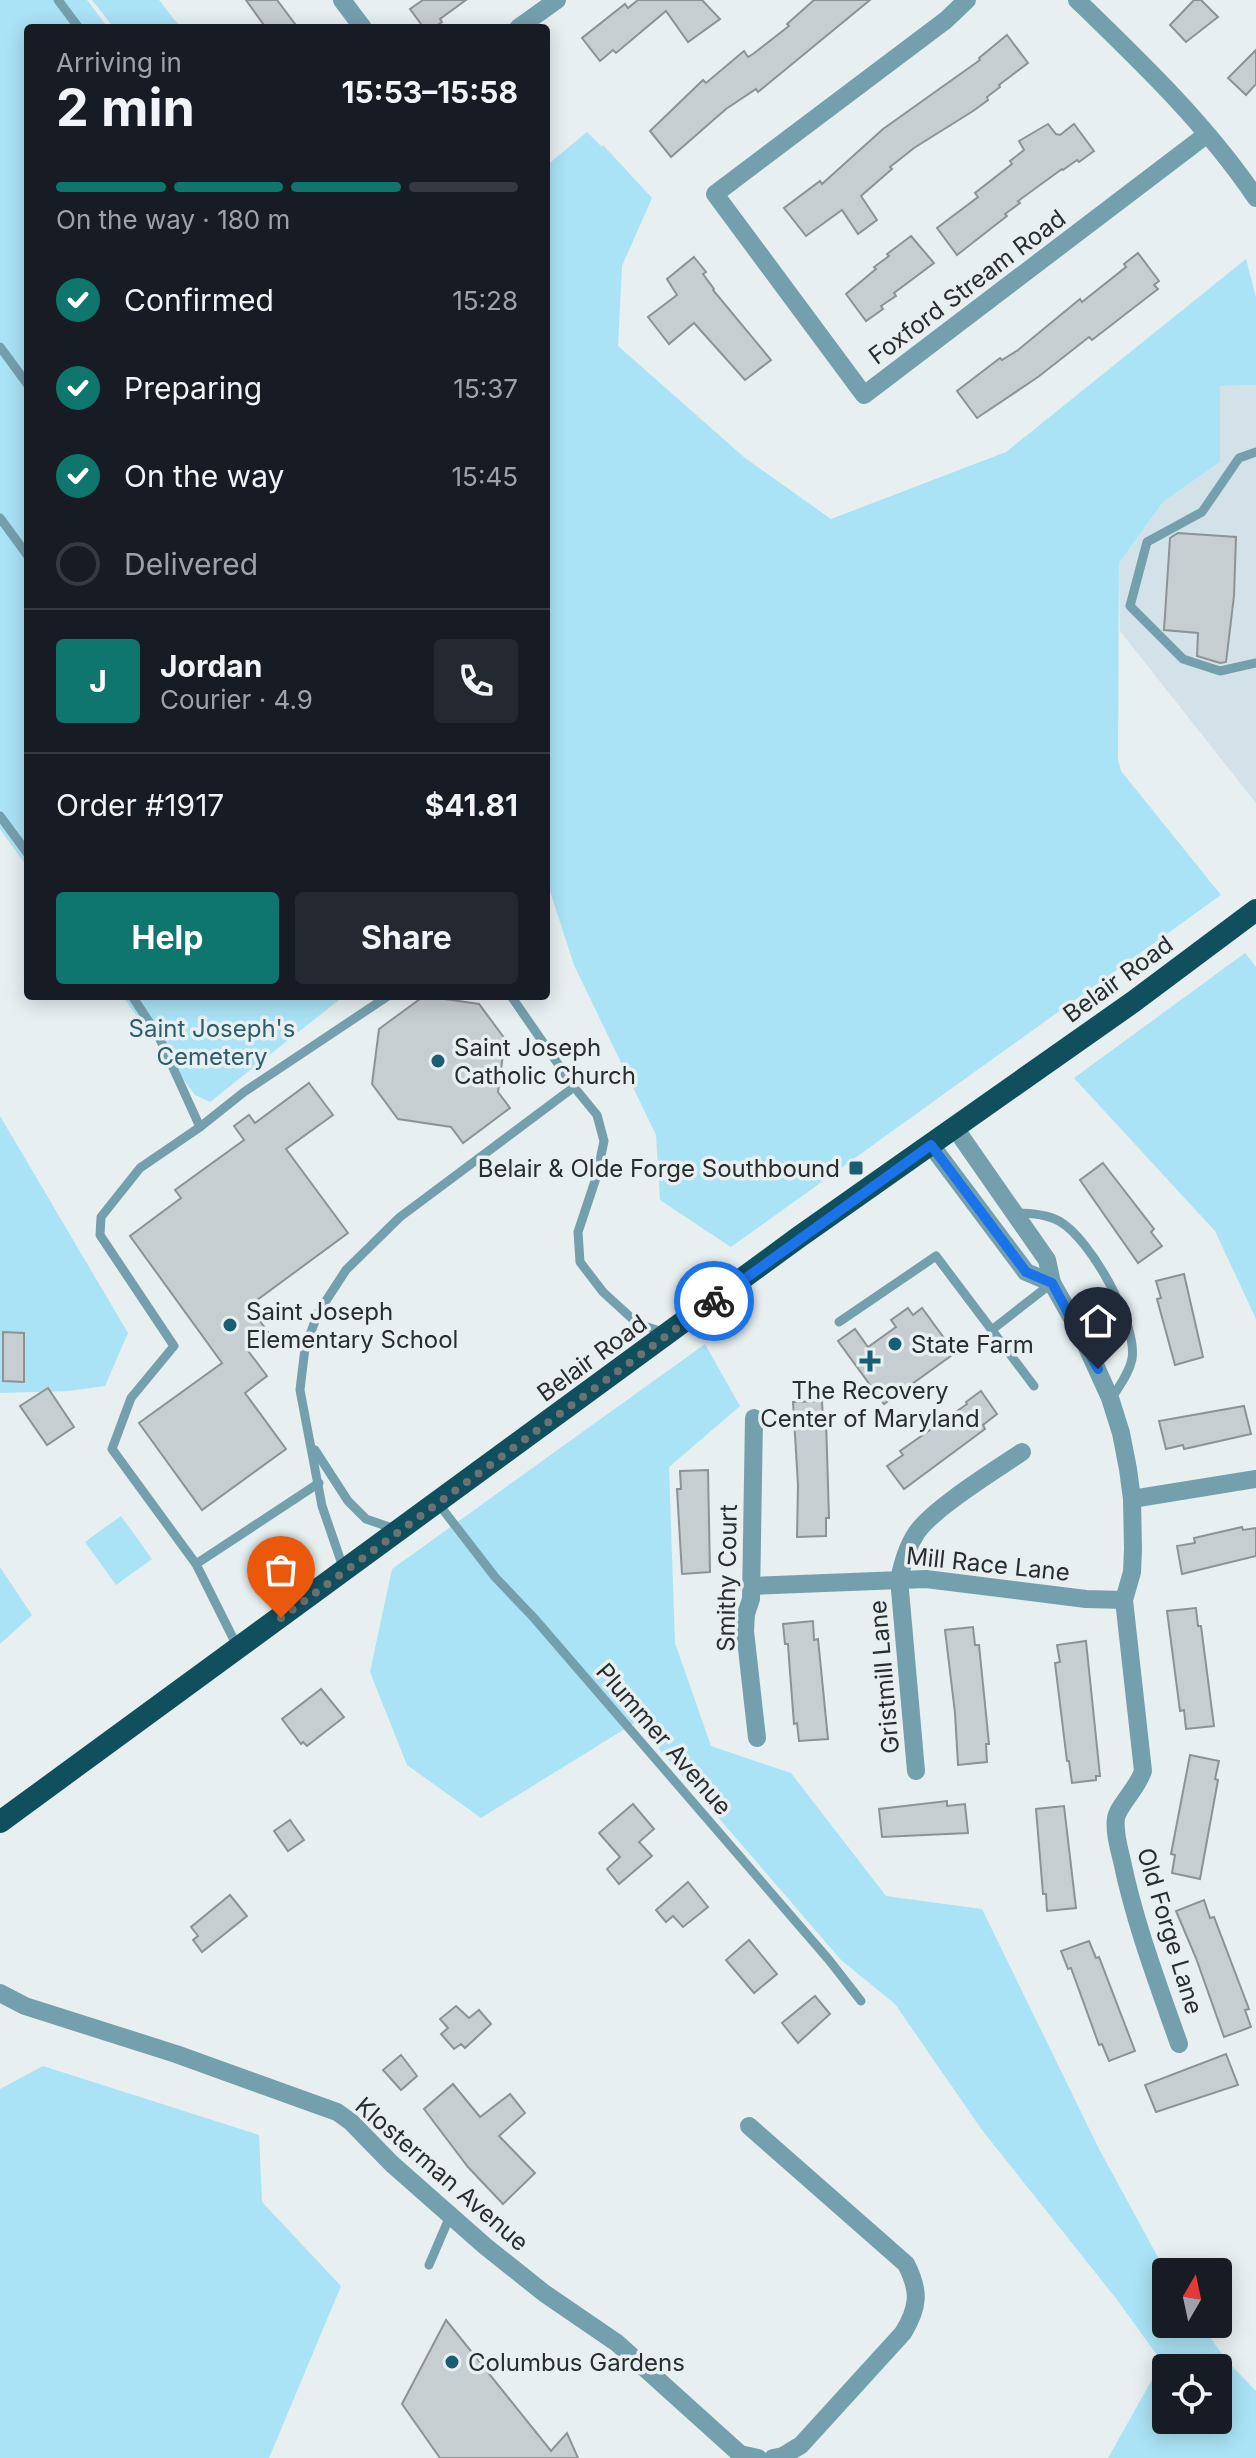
<!DOCTYPE html>
<html lang="en">
<head>
<meta charset="utf-8">
<style>
	body { margin:0; font-family:Inter,sans-serif; background:#242831; color:#f1f3f6; height:100vh; display:flex; flex-direction:column; font-size:30px; white-space:nowrap }
	* { box-sizing:border-box; margin:0 }
	p { font-size:26px; color:#9ea1a6 }
	.icon { flex:none; width:44px; height:44px; fill:none; stroke:currentColor; stroke-width:2; stroke-linecap:round; stroke-linejoin:round }
	.map { position:relative; flex:1; overflow:hidden }
	.drawer { position:absolute; left:24px; top:24px; width:526px; height:976px; display:flex; flex-direction:column; background:#171b24; border-radius:8px; box-shadow:0 4px 20px #0003 }
	.drawer>* { flex:none }
	.needle { width:52px; rotate:9deg }
	.fabs { position:absolute; left:1152px; top:2258px; display:grid; gap:16px }
	.fabs a { display:grid; place-items:center; width:80px; height:80px; border-radius:8px; background:#171b24; box-shadow:0 4px 20px #0003; font-size:40px }
	.pin { position:absolute; display:grid; place-items:center; width:68px; height:68px; color:#fff; margin:-82px -34px; border-radius:50% 50% 50% 0; rotate:-45deg; box-shadow:0 0 8px #0007 }
	.pin .icon { rotate:45deg }
	.courier { position:absolute; display:grid; place-items:center; width:80px; height:80px; margin:-40px; border:6px solid #1a73e8; border-radius:50%; background:#fff; color:#222; box-shadow:0 2px 10px #0007 }
	.overview em { font-style:normal; font-weight:700 }
	.overview div { display:flex; flex-direction:column-reverse }
	.overview { display:flex; align-items:center; justify-content:space-between; height:136px; padding:0 32px }
	h1 { font-size:52px; font-weight:700; line-height:60px }
	.bar { display:grid; grid-template-columns:repeat(4,1fr); gap:12px 8px; align-content:center; height:96px; padding:0 32px }
	.bar i { height:10px; border-radius:6px; background:#363941 }
	.bar .current { background:#0f766e }
	.bar p { grid-column:span 4 }
	.line { display:flex; align-items:center; gap:20px; padding:0 32px; border-top:2px solid #363941 }
	.line div { flex:1 }
	.round { display:grid; place-items:center; flex:none; width:84px; height:84px; border-radius:8px; background:#242831 }
	ol { padding:0 32px; list-style:none }
	li { display:flex; align-items:center; gap:24px; height:88px }
	li p { margin-inline-start:auto }
	li .icon { padding:8px; border-radius:50%; background:#0f766e; color:#fff; stroke-width:4 }
	li:last-child { color:#9ea1a6 }
	li i { width:44px; height:44px; border:4px solid #363941; border-radius:50% }
	.action { display:flex; gap:16px; margin-top:auto; padding:16px 32px }
	.action a { flex:1; height:92px; border-radius:8px; background:#0f766e; color:#fff; font-size:32px; font-weight:700; line-height:92px; text-align:center }
	.action a+a { background:#242831; color:#f1f3f6 }
	.map>svg:first-child { display:block }
	.built { fill:#d3e2e8 }
	.green { fill:#aae3f6; fill-rule:evenodd }
	.building { fill:#c6ced1; stroke:#8c9395; stroke-width:2 }
	.lines { fill:none; stroke-linecap:round; stroke-linejoin:round }
	.service { stroke:#74a0ae; stroke-width:9 }
	.minor { stroke:#74a0ae; stroke-width:18 }
	.trunk { stroke:#104f5e; stroke-width:22 }
	.done { stroke:#6c7172; stroke-width:8; stroke-dasharray:0 14.4 }
	.route { stroke:#1a73e8; stroke-width:10 }
	.poi-dot { fill:#1a5f71; stroke:#e7eff1; stroke-width:3 }
	.labels { text-anchor:middle; dominant-baseline:central; stroke-width:7; stroke-linejoin:round; paint-order:stroke }
	.street-label { font-size:24px; fill:#2a2d2e; stroke:#e7eff1 }
	.park-label { font-size:24px; fill:#2d5e6d; stroke:#e7eff1 }
	.poi-label { font-size:24px; fill:#2a2d2e; stroke:#e7eff1; text-anchor:start }
</style>
</head>
<body>
<div class="map">
<svg width="1256" height="2458" viewBox="0 0 1256 2458">
	<rect width="100%" height="100%" fill="#e7eff1"/>
	<!-- built -->
	<path class="built" d="M1256,385V803L1120,631L1119,563L1163,502L1220,462V386Z"/>
	<!-- green -->
	<g class="green">
		<path d="M0,0H87L108,28H28V868L0,829Z"/>
		<path d="M92,0H159L181,28H114Z"/>
		<path d="M587,132L602,147L603,145L652,198L622,266L618,346L745,458L831,519L1006,452L1246,259L1256,297V385L1220,386V462L1163,502L1119,563L1118,760L1121,771L1221,895L731,1247L660,1200L656,1135L574,965L546,879V166Z"/>
		<path d="M1245,953L1256,967V1319L1215,1231L1074,1078Z"/>
		<path d="M122,996H344L210,1102L195,1095Z"/>
		<path d="M0,1116L128,1333L105,1386L68,1391L0,1393Z"/>
		<path d="M705,1344L740,1406L669,1467L675,1643L711,1746L791,1773L886,1896L982,1909L1098,2147L1166,2272V2324H1201L1226,2360L1256,2391V2458H1108L1162,2362L1118,2301L982,2130L895,2004L841,1960L636,1722L481,1818L407,1765L370,1672L392,1569ZM1166,2368H1218V2420H1166Z"/>
		<path d="M121,1516L152,1559L116,1585L85,1542Z"/>
		<path d="M0,1567L32,1615L0,1644Z"/>
		<path d="M43,2066L259,2135L262,2202L341,2286L269,2458H0V2089Z"/>
	</g>
	<!-- building -->
	<g class="building">
		<path d="M246,0H277L298,28H266Z"/>
		<path d="M423,0H466L440,19L442,22L433,28H424L410,9Z"/>
		<path d="M638,0H702L720,19L688,42L666,11L616,53L613,50L600,61L582,38L625,4L628,8Z"/>
		<path d="M814,0H870L758,92L756,89L726,109L671,157L650,131L703,80L706,83L744,51L748,57L753,54L789,26L787,24Z"/>
		<path d="M1194,0H1201L1218,17L1186,42L1170,25Z"/>
		<path d="M1007,35L1028,63L999,85L1000,87L987,97L988,100L973,111L914,148L890,167L892,169L861,196L877,220L858,234L842,210L806,236L784,208L820,181L822,184L883,129L980,60L979,58Z"/>
		<path d="M1256,50V84L1246,95L1228,78Z"/>
		<path d="M1048,124L1056,134L1060,135L1074,124L1094,151L1079,162L1077,160L1063,170L1062,169L1018,201L1020,203L1005,214L1007,216L957,255L937,228L978,197L975,193L1012,164L1010,161L1024,150L1019,141Z"/>
		<path d="M911,236L934,263L894,293L896,296L881,306L883,309L866,321L846,294L876,269L874,267L889,256L887,254Z"/>
		<path d="M1138,253L1159,281L1154,285L1158,289L1092,340L1089,337L1038,377L977,418L957,391L1000,358L1002,360L1018,350L1080,299L1082,302L1126,267L1124,264Z"/>
		<path d="M694,257L706,272L703,274L714,289L713,290L771,360L745,380L694,323L669,344L648,317L677,295L667,279Z"/>
		<path d="M1178,533L1236,537L1234,596L1226,662L1220,663L1197,656L1198,633L1164,630L1170,538Z"/>
		<path d="M424,996L479,1004L505,1039L498,1092L510,1108L463,1143L451,1127L398,1119L372,1084L379,1029Z"/>
		<path d="M309,1083L333,1115L286,1149L348,1233L249,1306L268,1332L246,1348L267,1376L245,1393L286,1449L202,1510L139,1423L222,1363L130,1236L181,1198L175,1190L244,1140L234,1126L249,1115L255,1123Z"/>
		<path d="M1103,1163L1154,1229L1151,1232L1162,1246L1138,1263L1080,1180Z"/>
		<path d="M1184,1274L1203,1357L1175,1365L1157,1299L1161,1298L1156,1281Z"/>
		<path d="M908,1308L913,1315L922,1308L955,1353L884,1404L838,1341L855,1329L868,1347L896,1327L891,1320Z"/>
		<path d="M3,1332L24,1333V1382L3,1381Z"/>
		<path d="M48,1388L74,1427L47,1445L20,1406Z"/>
		<path d="M981,1391L997,1414L983,1425L985,1429L904,1489L887,1466L903,1455L900,1451L967,1404L966,1402Z"/>
		<path d="M822,1401L823,1419H826L829,1518H826V1536L797,1537L798,1485L793,1402Z"/>
		<path d="M1244,1406L1251,1434L1184,1449L1183,1445L1166,1449L1159,1421Z"/>
		<path d="M708,1470L710,1572L682,1574L677,1489H681L680,1471Z"/>
		<path d="M1242,1527L1243,1530L1256,1528V1556L1182,1574L1177,1546L1195,1543L1194,1538Z"/>
		<path d="M1196,1608L1198,1626H1201L1214,1726L1186,1729L1184,1710L1180,1711L1167,1611Z"/>
		<path d="M813,1621L814,1640L818,1639L828,1739L799,1741L797,1723L794,1724L789,1659L788,1644H785L783,1624Z"/>
		<path d="M973,1627L975,1645H979L989,1744H986L987,1762L958,1765L955,1713L945,1630Z"/>
		<path d="M1086,1641L1100,1776H1096V1780L1072,1783L1069,1761H1067L1055,1663L1060,1662L1057,1645Z"/>
		<path d="M321,1689L344,1717L307,1746L303,1742L301,1744L282,1719Z"/>
		<path d="M1190,1755L1219,1761L1215,1779L1218,1780L1200,1879L1172,1873L1175,1855L1171,1854Z"/>
		<path d="M947,1801V1806L965,1804L968,1833L882,1837L879,1809Z"/>
		<path d="M633,1804L654,1829L639,1842L652,1856L619,1884L607,1869L620,1857L599,1833Z"/>
		<path d="M1064,1806L1076,1908L1047,1911L1046,1894H1043L1036,1809Z"/>
		<path d="M290,1820L304,1840L288,1851L274,1831Z"/>
		<path d="M688,1882L708,1907L683,1927L673,1916L666,1922L656,1910Z"/>
		<path d="M230,1895L247,1916L202,1952L193,1940L198,1936L191,1927Z"/>
		<path d="M1204,1900L1210,1918L1214,1917L1249,2009L1245,2010L1251,2027L1224,2037L1196,1958L1176,1911Z"/>
		<path d="M749,1940L777,1974L754,1993L726,1960Z"/>
		<path d="M1089,1941L1096,1958L1099,1957L1135,2051L1109,2061L1102,2044L1099,2045L1071,1968L1068,1969L1061,1951Z"/>
		<path d="M815,1996L830,2014L798,2043L782,2023Z"/>
		<path d="M456,2006L469,2018L479,2010L491,2024L465,2048L461,2044L454,2049L441,2034L448,2028L440,2019Z"/>
		<path d="M1226,2054L1238,2085L1156,2112L1145,2085Z"/>
		<path d="M401,2055L417,2076L401,2090L383,2070Z"/>
		<path d="M453,2084L480,2117L510,2094L525,2113L499,2136L535,2173L503,2204L468,2167L424,2109Z"/>
		<path d="M446,2320L551,2451L567,2433L578,2458H440L402,2404Z"/>
	</g>
	<g class="lines">
		<!-- service -->
		<g class="service">
			<path d="M58,0L79,28"/>
			<path d="M0,347L28,385"/>
			<path d="M1256,452L1239,458L1202,512L1147,542L1130,606L1183,659L1220,671L1256,663"/>
			<path d="M0,518L28,556"/>
			<path d="M0,816L28,854"/>
			<path d="M132,996L159,1037L200,1127"/>
			<path d="M511,996L574,1087L597,1115L604,1141L597,1175L578,1232L580,1262L603,1292L638,1324L663,1332"/>
			<path d="M1016,1213C1031,1213 1046,1214 1059,1221C1090,1238 1138,1324 1132,1359C1129,1374 1119,1386 1112,1398"/>
			<path d="M839,1322L936,1256L1034,1386"/>
			<path d="M993,1329L1052,1283"/>
			<path d="M315,1450L348,1501L366,1519L395,1529"/>
			<path d="M437,1502L495,1577L534,1618L829,1960L861,2001"/>
			<path d="M196,1564L319,1483"/>
			<path d="M344,1570L322,1506L300,1390L305,1348L318,1313L346,1270L400,1217L574,1087"/>
			<path d="M237,1646L196,1564L112,1449L131,1398L174,1346L100,1235L101,1217L140,1168L200,1127L244,1092L388,996"/>
			<path d="M429,2265L450,2216"/>
		</g>
		<!-- minor -->
		<g class="minor">
			<path d="M342,0L363,28"/>
			<path d="M967,0L946,20L715,194L864,395L1206,135"/>
			<path d="M1077,0C1140,61 1207,125 1256,198"/>
			<path d="M518,28L557,0"/>
			<path d="M955,1128L1047,1260L1052,1283L1081,1334L1110,1398L1121,1433L1128,1469L1132,1499L1133,1549L1132,1572L1124,1600L1143,1771C1137,1789 1118,1806 1116,1818C1114,1832 1119,1848 1122,1861C1135,1924 1158,1984 1179,2044"/>
			<path d="M931,1145L1026,1272L1052,1283"/>
			<path d="M754,1418L751,1599L746,1614L745,1631L757,1738"/>
			<path d="M1132,1499L1256,1479"/>
			<path d="M752,1586L926,1579L1086,1599L1124,1600"/>
			<path d="M916,1771L899,1579C903,1562 907,1547 917,1532C935,1507 994,1471 1022,1452"/>
			<path d="M0,1993L25,2006L176,2054L337,2112L351,2122L392,2164L485,2246L544,2293L617,2343L740,2454L758,2458"/>
			<path d="M749,2126L906,2264C920,2291 919,2307 903,2333L801,2445L783,2456L773,2458"/>
		</g>
		<!-- trunk -->
		<path class="trunk" d="M0,1822L799,1237L1133,1002L1256,910"/>
	</g>
	<g class="lines">
		<!-- done -->
		<path class="done" d="M281,1618L714,1301"/>
		<!-- route -->
		<path class="route" d="M714,1301L931,1145L1026,1272L1052,1283L1098,1369"/>
	</g>
	<!-- markers -->
	<g class="poi-dot">
		<circle cx="438" cy="1061" r="8"/>
		<rect x="848" y="1160" width="16" height="16" rx="4"/>
		<circle cx="230" cy="1325" r="8"/>
		<circle cx="895" cy="1344" r="8"/>
		<path d="M866 1349h8v8h8v8h-8v8h-8v-8h-8v-8h8z"/>
		<circle cx="452" cy="2362" r="8"/>
	</g>
	<g class="labels">
		<!-- street labels -->
		<g class="street-label">
			<text transform="translate(967 287) rotate(-37)">Foxford Stream Road</text>
			<text transform="translate(1118 979) rotate(-36)">Belair Road</text>
			<text transform="translate(592 1358) rotate(-36)">Belair Road</text>
			<text transform="translate(988 1564) rotate(6)">Mill Race Lane</text>
			<text transform="translate(727 1578) rotate(-89)">Smithy Court</text>
			<text transform="translate(884 1677) rotate(-95)">Gristmill Lane</text>
			<text transform="translate(664 1739) rotate(49)">Plummer Avenue</text>
			<text transform="translate(1170 1931) rotate(73)">Old Forge Lane</text>
			<text transform="translate(442 2174) rotate(41)">Klosterman Avenue</text>
		</g>
		<!-- park labels -->
		<g class="park-label">
			<text x="212" y="1028">Saint Joseph's<tspan x="212" dy="28">Cemetery</tspan></text>
		</g>
		<!-- poi labels -->
		<g class="poi-label">
			<text x="454" y="1047">Saint Joseph<tspan x="454" dy="28">Catholic Church</tspan></text>
			<text x="840" y="1168" text-anchor="end">Belair &amp; Olde Forge Southbound</text>
			<text x="246" y="1311">Saint Joseph<tspan x="246" dy="28">Elementary School</tspan></text>
			<text x="911" y="1344">State Farm</text>
			<text x="870" y="1390" text-anchor="middle">The Recovery<tspan x="870" dy="28">Center of Maryland</tspan></text>
			<text x="468" y="2362">Columbus Gardens</text>
		</g>
	</g>
</svg>
<div class="fabs">
<a><svg class="needle" viewBox="-14 -14 28 28"><path d="M0-13l5 13h-10z" fill="#e53935"/><path d="M0 13l5-13h-10z" fill="#9ea1a6"/></svg></a>
<a><svg class="icon" aria-label="locate" viewBox="0 0 24 24"><circle cx="12" cy="12" r="6"/><path d="M12 2v4M12 18v4M2 12h4M18 12h4"/></svg></a>
</div>
<div class="pin" style="left:281px;top:1618px;background:#ea580c"><svg class="icon" aria-label="bag" viewBox="0 0 24 24"><path d="M5 8h14l-1 12H6zM9 8a3 3 0 0 1 6 0"/></svg></div>
<div class="pin" style="left:1098px;top:1369px;background:#1f2937"><svg class="icon" aria-label="home" viewBox="0 0 24 24"><path d="M3 11l9-7 9 7M6 9v11h12V9"/></svg></div>
<div class="courier" style="left:714px;top:1301px"><svg class="icon" aria-label="bike" viewBox="0 0 24 24"><circle cx="6" cy="16" r="4"/><circle cx="18" cy="16" r="4"/><path d="M6 16l4-8h5l3 8M10 8l3 8H6M13 5h3"/></svg></div>
<section class="drawer">
<div class="overview"><div><h1>2 min</h1><p>Arriving in</p></div><em>15:53–15:58</em></div>
<div class="bar"><i class="current"></i><i class="current"></i><i class="current"></i><i></i><p>On the way · 180 m</p></div>
<ol>
<li><svg class="icon" aria-label="check" viewBox="0 0 24 24"><path d="M5 12l5 5 9-10"/></svg>Confirmed<p>15:28</p></li>
<li><svg class="icon" aria-label="check" viewBox="0 0 24 24"><path d="M5 12l5 5 9-10"/></svg>Preparing<p>15:37</p></li>
<li><svg class="icon" aria-label="check" viewBox="0 0 24 24"><path d="M5 12l5 5 9-10"/></svg>On the way<p>15:45</p></li>
<li><i></i>Delivered</li>
</ol>
<div class="line" style="height:144px"><b class="round" style="background:#0f766e;color:#fff">J</b><div><b>Jordan</b><p>Courier · 4.9</p></div><a class="round"><svg class="icon" aria-label="phone" viewBox="0 0 24 24"><path d="M5 4h4l2 5-3 2q2 4 5 5l2-3 5 2v4C11 20 4 13 5 4z"/></svg></a></div>
<div class="line" style="height:104px"><div>Order #1917</div><b>$41.81</b></div>
<div class="action"><a>Help</a><a>Share</a></div>
</section>
</div>
</body>
</html>
